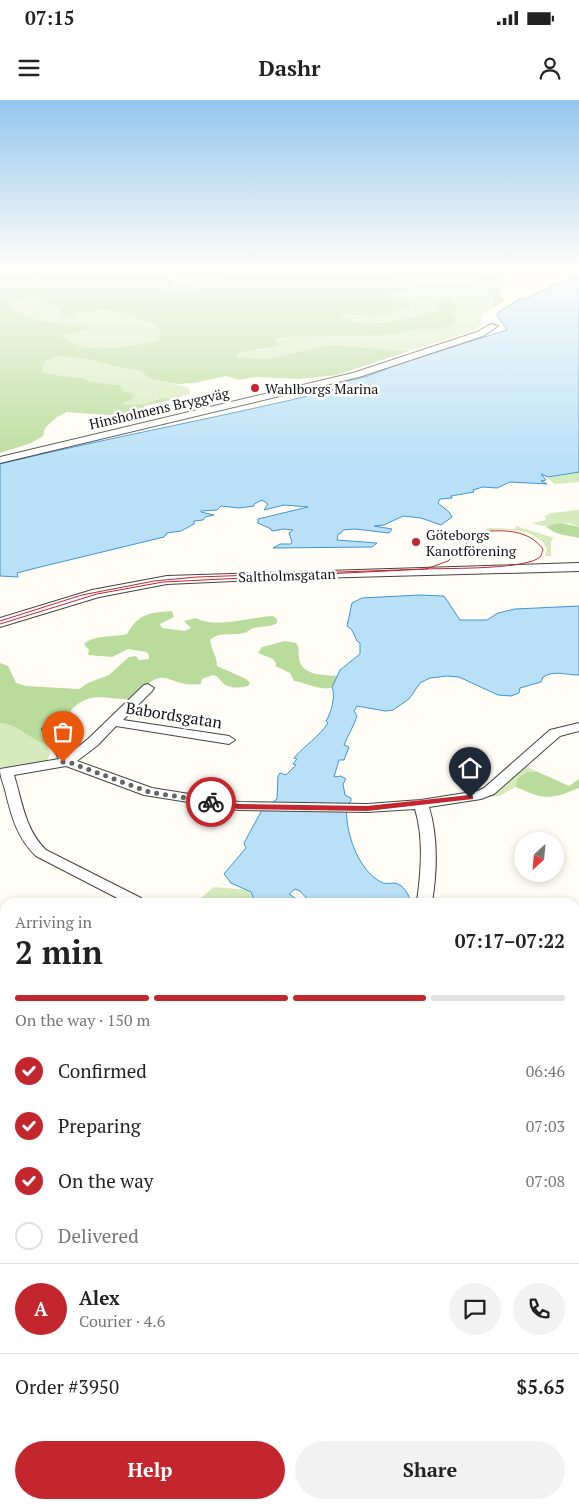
<!DOCTYPE html>
<html lang="en">
<head>
<meta charset="utf-8">
<style>
	body { margin:0; font-family:"PT Serif",serif; background:#f2f2f2; color:#222; height:100vh; display:flex; flex-direction:column; font-size:19px; white-space:nowrap }
	* { box-sizing:border-box; margin:0 }
	p { font-size:16px; color:#767676 }
	.icon { flex:none; width:28px; height:28px; fill:none; stroke:currentColor; stroke-width:2; stroke-linecap:round; stroke-linejoin:round }
	.map { position:relative; flex:1; overflow:hidden }
	.details { position:absolute; left:0px; top:798px; width:580px; height:611px; display:flex; flex-direction:column; background:#fff; border-radius:15px 15px 0 0; box-shadow:0 2px 8px #0003 }
	.details>* { flex:none }
	.needle { width:32px; rotate:206deg }
	.fabs { position:absolute; left:514px; top:732px; display:grid; gap:10px }
	.fabs a { display:grid; place-items:center; width:50px; height:50px; border-radius:50%; background:#fff; box-shadow:0 2px 8px #0003; font-size:25px }
	.pin { position:absolute; display:grid; place-items:center; width:42px; height:42px; color:#fff; margin:-51px -21px; border-radius:50% 50% 50% 0; rotate:-45deg; box-shadow:0 0 5px #0007 }
	.pin .icon { rotate:45deg }
	.courier { position:absolute; display:grid; place-items:center; width:50px; height:50px; margin:-25px; border:4px solid #c4262e; border-radius:50%; background:#fff; color:#222; box-shadow:0 1px 6px #0007 }
	.overview em { font-style:normal; font-weight:600 }
	.overview div { display:flex; flex-direction:column-reverse }
	.overview { display:flex; align-items:center; justify-content:space-between; height:85px; padding:0 15px }
	h1 { font-size:32px; font-weight:600; line-height:38px }
	.bar { display:grid; grid-template-columns:repeat(4,1fr); gap:8px 5px; align-content:center; height:60px; padding:0 15px }
	.bar i { height:6px; border-radius:4px; background:#e0e0e0 }
	.bar .current { background:#c4262e }
	.bar p { grid-column:span 4 }
	.line { display:flex; align-items:center; gap:12px; padding:0 15px; border-top:1px solid #e0e0e0 }
	.line div { flex:1 }
	.round { display:grid; place-items:center; flex:none; width:52px; height:52px; border-radius:26px; background:#f2f2f2 }
	ol { padding:0 15px; list-style:none }
	li { display:flex; align-items:center; gap:15px; height:55px }
	li p { margin-inline-start:auto }
	li .icon { padding:5px; border-radius:50%; background:#c4262e; color:#fff; stroke-width:4 }
	li:last-child { color:#767676 }
	li i { width:28px; height:28px; border:2px solid #e0e0e0; border-radius:50% }
	.cta { display:flex; gap:10px; margin-top:auto; padding:10px 15px }
	.cta a { flex:1; height:58px; border-radius:30px; background:#c4262e; color:#fff; font-size:20px; font-weight:600; line-height:58px; text-align:center }
	.cta a+a { background:#f2f2f2; color:#222 }
	.status { display:flex; justify-content:space-between; align-items:center; height:35px; padding:0 25px; background:#fff; direction:ltr }
	.status svg { height:14px; fill:currentColor }
	header { display:flex; justify-content:space-between; align-items:center; height:65px; padding:0 15px; background:#fff; font-size:22px; font-weight:600 }
	.map>svg:first-child { display:block }
	.industrial { fill:#eee6ef }
	.green { fill:#d5ebbd }
	.forest { fill:#b9dc9c; fill-rule:evenodd }
	.water { fill:#b9e0f7; stroke:#3f96cf }
	.lines { fill:none; stroke-linecap:round; stroke-linejoin:round }
	.minor-casing { stroke:#444; stroke-width:2 }
	.tertiary-casing { stroke:#444; stroke-width:2 }
	.minor { fill:#fff; fill-rule:evenodd }
	.tertiary { fill:#fff; fill-rule:evenodd }
	.tram { stroke:#c4262e; stroke-width:1 }
	.route { fill:#c4262e }
	.done { stroke:#646461; stroke-width:5; stroke-dasharray:0 9 }
	.poi-dot { fill:#c4262e; stroke:#fff; stroke-width:2 }
	.labels { text-anchor:middle; dominant-baseline:central; stroke-width:5; stroke-linejoin:round; paint-order:stroke }
	.far-poi-label { font-size:14px; fill:#111; stroke:#fff; text-anchor:start }
	.far-street-label { font-size:14px; fill:#111; stroke:#fff }
	.street-label { font-size:16px; fill:#111; stroke:#fff }
</style>
</head>
<body>
<div class="status"><b>07:15</b><svg viewBox="0 0 49 12"><path d="M0 12V9h3v3zM5 12V6h3v6zM10 12V3h3v9zM15 12V0h3v12zM26 1h20v11H26zM47 4h2v5h-2z"/></svg></div>
<header><svg class="icon" aria-label="menu" viewBox="0 0 24 24"><path d="M4 6h16M4 12h16M4 18h16"/></svg>Dashr<svg class="icon" aria-label="person" viewBox="0 0 24 24"><circle cx="12" cy="8" r="4"/><path d="M4 21q1-7 8-7t8 7"/></svg></header>
<div class="map">
<svg width="579" height="1408" viewBox="0 0 579 1408">
	<rect width="100%" height="100%" fill="#fffdf5"/>
	<!-- industrial -->
	<g class="industrial">
		<path d="M575,932L579,933V1037L575,1036Z"/>
		<path d="M579,1080V1137L575,1139V1083Z"/>
	</g>
	<!-- green -->
	<g class="green">
		<path d="M175,169H239L251,173C248,175 244,177 240,178C226,180 209,173 198,185V189C186,194 174,192 162,188L169,184L168,177L176,174Z"/>
		<path d="M293,169H485L486,175L478,183L493,194L490,207H494L482,215L480,226L473,231L409,251L330,245L267,259L236,257L239,253L267,249L275,239L282,237L365,236L394,234L456,210L453,206C449,207 442,207 438,210C433,213 437,212 432,214C404,220 366,231 339,216L344,214C358,215 372,219 386,215C395,213 399,208 409,207L384,197L412,183L374,173L334,175L326,172Z"/>
		<path d="M30,198L46,200V204L58,209L63,217C77,213 91,210 105,210C115,210 123,214 131,217C143,222 165,223 158,241C128,246 87,256 60,237L90,225C58,223 37,226 9,205L14,201Z"/>
		<path d="M60,256L94,260L109,265L141,271L151,279L187,287L190,291L189,294L171,300L166,297L144,304L126,305L123,303V291L120,285L107,284L89,281L83,278L67,277L42,272L45,261Z"/>
		<path d="M579,372V382L555,384L547,378Z"/>
		<path d="M579,410V427L569,423L542,426L532,423L546,420L545,416L551,413Z"/>
		<path d="M516,426L554,438L551,441V456H545L547,450C539,424 486,427 467,437V435L490,428L515,429Z"/>
		<path d="M0,623C20,625 28,639 46,644L50,653L48,659L40,664L0,668Z"/>
		<path d="M524,665L538,672H527L517,679L516,687L499,696L490,697L488,696Z"/>
		<path d="M214,787L248,790L255,802H196Z"/>
	</g>
	<!-- forest -->
	<g class="forest">
		<path d="M0,169L37,174L46,173L44,169H175L176,174L168,177L170,184L163,188C174,192 187,193 198,189V185C210,171 235,181 251,173L239,169H293L326,172L334,175L374,173L412,182V189L389,194L385,197L403,200L410,204L409,207C399,208 395,213 386,215C372,219 358,215 344,214L340,216C365,231 399,220 425,214C431,213 433,214 439,209L437,206L442,199L447,198L453,202L456,210L454,224L441,229H417L394,234L365,236L282,237L275,240L279,244L278,246L239,253L236,257L267,259L330,245L409,251L337,275L298,279L256,277L240,280L226,276L194,283L177,284L151,279L141,271L109,265L94,260L60,256L45,261L42,272L67,277L83,278L89,281L107,284L120,285L123,291L133,294L132,299L123,303L126,305L144,304L166,297L171,300L144,306L145,309L121,316L67,312L57,317L45,328L43,336L31,343L0,353ZM30,198L46,200V204L58,209L63,217H74L77,213C87,212 98,210 108,210C118,211 126,215 135,218C146,222 165,224 158,241C130,246 84,257 61,236L88,229L91,225C59,223 36,226 9,205L14,201Z"/>
		<path d="M485,169H506L509,171L508,174L502,178L504,188L499,191L505,201L494,207H489L492,205L493,194L478,183L480,181L479,177L485,175Z"/>
		<path d="M561,423L579,427V438C568,435 553,435 546,426Z"/>
		<path d="M172,511L174,517L160,524L162,528L185,531L191,528L184,521L196,518C215,529 251,517 273,516L277,519V523C270,528 263,525 255,528C251,528 248,532 244,533C232,536 220,531 210,540C211,550 217,555 217,566L246,579L250,583L248,586C240,588 229,589 223,583C219,579 219,577 213,575L202,579L201,584C164,589 168,559 133,599C107,601 92,589 71,610V617L60,629L61,634L56,640L46,644C28,639 20,625 0,623V563L8,566L16,583L26,586L79,589L88,583L109,575L129,557L136,556L139,560L149,559V556L147,552L128,549L112,557L88,555L89,550L84,544C96,534 112,538 127,534C139,513 149,513 172,511Z"/>
		<path d="M285,541L296,543C300,548 298,552 299,558C301,576 324,575 338,576L332,587C322,592 305,582 294,581L290,573L275,566L276,564L273,559L258,553L262,547Z"/>
		<path d="M527,672H538L569,686L579,679V688C549,700 545,700 516,687L517,679Z"/>
	</g>
	<!-- water -->
	<g class="water">
		<path d="M579,175V372L548,377L541,374L546,380L541,381L547,384L510,382L497,388L483,387L473,390L474,392L451,396L452,398L440,399L438,403L449,412L452,417L441,425L421,418L403,416L384,425L374,426L392,429L389,433L355,429L343,430L341,433L338,434L337,440L377,443L372,447L273,448L280,444H291L292,442L289,433L293,430L284,429L272,431L271,429L258,423V419L308,407L284,405L264,410L268,404L262,400L254,404V406L239,408L221,406L217,410L201,411V412L214,415L205,417L203,420L194,421V424L181,431L167,433L164,437L32,469L17,473L18,477L0,476V364C111,337 223,317 333,290L332,289L338,287L335,284L368,276L401,263L507,230L497,215L499,212L518,200L530,197L557,183H564Z"/>
		<path d="M420,495L444,496L460,520H487L498,513L515,509L579,506V575C566,575 554,570 543,577L541,582L520,588L519,593L511,596L498,595L459,577L447,576L430,578L420,583L409,599L393,610L385,611L357,606L354,611L357,616C354,626 348,635 344,645L349,647L344,660H339L334,677L341,676L346,679L343,684L345,695L351,698V701L347,705C344,730 358,772 383,783C387,784 390,783 394,783C404,784 408,795 412,802H310L300,791L295,789L289,794L295,798L294,802H255L251,792L231,783L224,774L246,748L244,743L262,710L277,699L278,676L280,673L286,675L296,665L293,664L297,659L294,658C305,645 319,637 328,623L326,621C331,614 336,595 332,587L340,570L360,554V543L357,541L352,530L347,526L352,503L362,498Z"/>
		<path d="M0,968H5V1404H575V1139L579,1137V1408H0Z"/>
	</g>
	<g class="lines">
		<!-- minor casing -->
		<g class="minor-casing">
			<g id="minor">
				<path d="M491,224L498,226L483,236L359,277L0,363V357L353,273L477,232Z"/>
				<path d="M148,584L154,588L152,591L123,620L229,636L235,640L229,644L116,626L98,645L77,661L152,688L239,702L367,704L421,700L478,691L484,688L550,630L579,623V631L560,636L494,694L481,699L429,707C438,737 437,772 432,802H417C421,772 424,738 415,709L367,712L239,710L144,695L66,666L14,675C22,701 25,730 46,750L141,798L144,802H125L36,756C17,738 11,715 5,690C3,682 0,677 0,669L59,659L42,629L48,625L53,626L69,654L88,639L144,585Z"/>
				<path d="M0,869L5,871V883L0,881Z"/>
				<path d="M575,884L579,885V897L575,896Z"/>
			</g>
		</g>
		<!-- tertiary casing -->
		<g class="tertiary-casing">
			<path id="tertiary" d="M579,463V471L278,479L167,484L99,497L0,527V518L92,490L167,476Z"/>
		</g>
		<!-- minor -->
		<use href="#minor" class="minor"/>
		<!-- tertiary -->
		<use href="#tertiary" class="tertiary"/>
		<!-- tram -->
		<g class="tram">
			<path d="M491,431C511,430 530,432 543,449C543,450 541,455 541,456C530,470 446,468 426,469L448,461L474,436Z"/>
			<path d="M0,521L82,495L154,481L197,477L426,469"/>
			<path d="M0,524L97,494L163,482L426,469"/>
		</g>
	</g>
	<!-- sky -->
	<linearGradient id="sky" x2="0" y2="1"><stop stop-color="#95c6ee"/><stop offset="0.46" stop-color="#fffefa"/><stop offset="1" stop-color="#fffefa" stop-opacity="0"/></linearGradient>
	<rect width="579" height="366" fill="url(#sky)"/>
	<!-- route -->
	<path class="route" d="M470,695L473,696V699L367,711L239,709L211,705L207,702L211,700L239,704L367,706Z"/>
	<g class="lines">
		<!-- done -->
		<path class="done" d="M63,662L71,663L149,692L211,702"/>
	</g>
	<!-- markers -->
	<g class="poi-dot">
		<circle cx="255" cy="288" r="5"/>
		<circle cx="416" cy="442" r="5"/>
	</g>
	<g class="labels">
		<!-- far-poi labels -->
		<g class="far-poi-label">
			<text x="265" y="288">Wahlborgs Marina</text>
			<text x="426" y="434">Göteborgs<tspan x="426" dy="16">Kanotförening</tspan></text>
		</g>
		<!-- far-street labels -->
		<g class="far-street-label">
			<text transform="translate(159 308) rotate(-13)">Hinsholmens Bryggväg</text>
			<text transform="translate(287 475) rotate(-2)">Saltholmsgatan</text>
		</g>
		<!-- street labels -->
		<g class="street-label">
			<text transform="translate(174 615) rotate(9)">Babordsgatan</text>
		</g>
	</g>
</svg>
<div class="fabs">
<a><svg class="needle" viewBox="-14 -14 28 28"><path d="M0-13l5 13h-10z" fill="#e53935"/><path d="M0 13l5-13h-10z" fill="#767676"/></svg></a>
</div>
<div class="pin" style="left:63px;top:662px;background:#ea580c"><svg class="icon" aria-label="bag" viewBox="0 0 24 24"><path d="M5 8h14l-1 12H6zM9 8a3 3 0 0 1 6 0"/></svg></div>
<div class="pin" style="left:470px;top:698px;background:#1f2937"><svg class="icon" aria-label="home" viewBox="0 0 24 24"><path d="M3 11l9-7 9 7M6 9v11h12V9"/></svg></div>
<div class="courier" style="left:211px;top:702px"><svg class="icon" aria-label="bike" viewBox="0 0 24 24"><circle cx="6" cy="16" r="4"/><circle cx="18" cy="16" r="4"/><path d="M6 16l4-8h5l3 8M10 8l3 8H6M13 5h3"/></svg></div>
<section class="details">
<div class="overview"><div><h1>2 min</h1><p>Arriving in</p></div><em>07:17–07:22</em></div>
<div class="bar"><i class="current"></i><i class="current"></i><i class="current"></i><i></i><p>On the way · 150 m</p></div>
<ol>
<li><svg class="icon" aria-label="check" viewBox="0 0 24 24"><path d="M5 12l5 5 9-10"/></svg>Confirmed<p>06:46</p></li>
<li><svg class="icon" aria-label="check" viewBox="0 0 24 24"><path d="M5 12l5 5 9-10"/></svg>Preparing<p>07:03</p></li>
<li><svg class="icon" aria-label="check" viewBox="0 0 24 24"><path d="M5 12l5 5 9-10"/></svg>On the way<p>07:08</p></li>
<li><i></i>Delivered</li>
</ol>
<div class="line" style="height:90px"><b class="round" style="background:#c4262e;color:#fff">A</b><div><b>Alex</b><p>Courier · 4.6</p></div><a class="round"><svg class="icon" aria-label="chat" viewBox="0 0 24 24"><path d="M4 5h16v11H9l-5 4z"/></svg></a><a class="round"><svg class="icon" aria-label="phone" viewBox="0 0 24 24"><path d="M5 4h4l2 5-3 2q2 4 5 5l2-3 5 2v4C11 20 4 13 5 4z"/></svg></a></div>
<div class="line" style="height:65px"><div>Order #3950</div><b>$5.65</b></div>
<div class="cta"><a>Help</a><a>Share</a></div>
</section>
</div>
</body>
</html>
